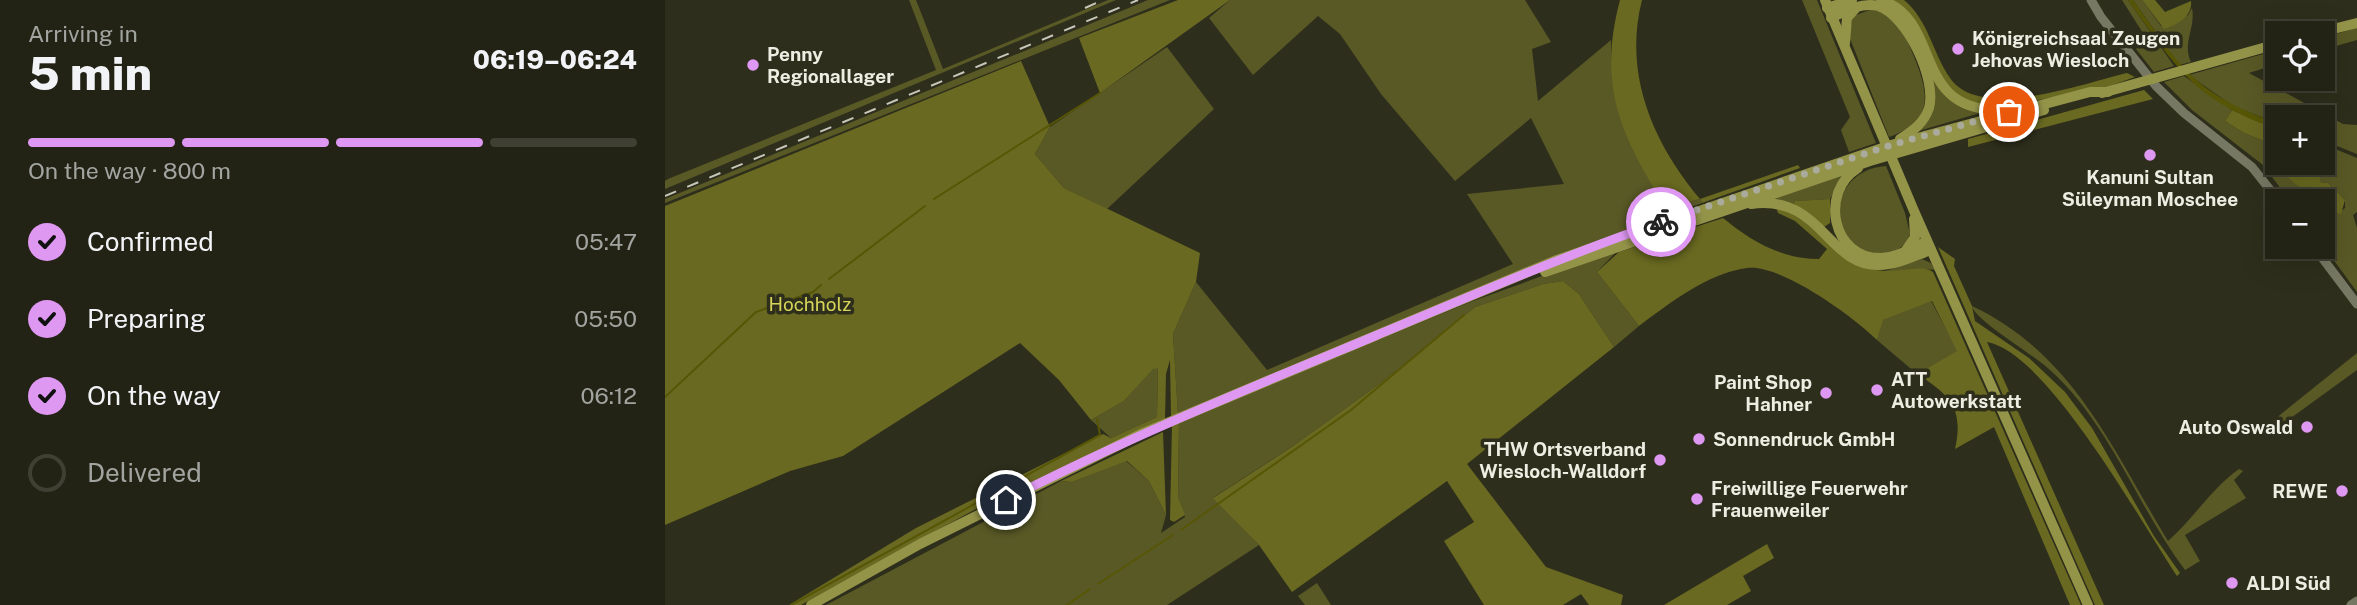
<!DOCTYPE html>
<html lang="en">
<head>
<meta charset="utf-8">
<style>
	body { margin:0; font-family:"Public Sans",sans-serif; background:#2a2a1e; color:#f1f3f6; height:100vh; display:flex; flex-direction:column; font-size:26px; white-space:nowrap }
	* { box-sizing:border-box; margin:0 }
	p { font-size:23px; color:#a2a4a0 }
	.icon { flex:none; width:38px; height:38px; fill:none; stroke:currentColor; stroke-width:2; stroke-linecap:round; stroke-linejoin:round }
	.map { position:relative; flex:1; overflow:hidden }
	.sheet { display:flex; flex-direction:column; background:#222215; width:665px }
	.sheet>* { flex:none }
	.tools { position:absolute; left:1600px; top:21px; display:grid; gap:14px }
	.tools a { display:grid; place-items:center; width:70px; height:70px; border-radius:0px; background:#222215; box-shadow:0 7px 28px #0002,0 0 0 2px #3f3f34; font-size:35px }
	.pin { position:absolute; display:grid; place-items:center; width:60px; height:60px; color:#fff; margin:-30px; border:4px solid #fff; border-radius:50%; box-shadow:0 2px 7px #0007 }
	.courier { position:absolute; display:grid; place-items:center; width:70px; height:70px; margin:-35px; border:5px solid #df98f2; border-radius:50%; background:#fff; color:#222; box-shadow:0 2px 9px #0007 }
	.head em { font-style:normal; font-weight:800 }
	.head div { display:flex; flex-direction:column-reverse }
	.head { display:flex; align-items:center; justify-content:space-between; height:119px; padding:0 28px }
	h1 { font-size:46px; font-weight:800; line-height:52px }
	.bar { display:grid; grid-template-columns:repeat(4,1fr); gap:10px 7px; align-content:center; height:84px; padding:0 28px }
	.bar i { height:9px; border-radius:5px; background:#3f3f34 }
	.bar .selected { background:#df98f2 }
	.bar p { grid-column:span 4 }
	ol { padding:0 28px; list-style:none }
	li { display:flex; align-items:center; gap:21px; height:77px }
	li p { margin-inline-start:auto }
	li .icon { padding:7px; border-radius:50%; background:#df98f2; color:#111; stroke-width:4 }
	li:last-child { color:#a2a4a0 }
	li i { width:38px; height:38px; border:4px solid #3f3f34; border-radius:50% }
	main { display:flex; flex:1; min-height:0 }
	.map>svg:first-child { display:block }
	.green { fill:#595926 }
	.forest { fill:#696921 }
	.water { fill:#575606 }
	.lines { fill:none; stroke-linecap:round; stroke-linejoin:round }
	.stream { stroke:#575606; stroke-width:2 }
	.secondary { stroke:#777863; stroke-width:9 }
	.primary { stroke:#949449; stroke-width:10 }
	.rail { stroke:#c7c7ba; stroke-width:2; stroke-dasharray:12 12; stroke-linecap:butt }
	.done { stroke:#aaaa9d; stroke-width:7; stroke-dasharray:0 12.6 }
	.route { stroke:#df98f2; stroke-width:9 }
	.poi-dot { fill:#df98f2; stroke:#2e2e1c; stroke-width:2.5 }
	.labels { text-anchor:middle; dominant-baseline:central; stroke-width:7; stroke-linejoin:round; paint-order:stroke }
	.poi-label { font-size:19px; font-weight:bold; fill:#edede2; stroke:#2e2e1c; text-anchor:start }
	.park-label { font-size:19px; fill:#d6d559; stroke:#2e2e1c }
</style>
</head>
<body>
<main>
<section class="sheet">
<div class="head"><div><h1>5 min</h1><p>Arriving in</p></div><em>06:19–06:24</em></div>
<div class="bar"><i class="selected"></i><i class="selected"></i><i class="selected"></i><i></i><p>On the way · 800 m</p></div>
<ol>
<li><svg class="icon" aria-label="check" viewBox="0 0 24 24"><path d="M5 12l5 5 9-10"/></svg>Confirmed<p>05:47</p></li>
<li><svg class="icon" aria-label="check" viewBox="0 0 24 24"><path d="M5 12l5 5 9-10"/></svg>Preparing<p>05:50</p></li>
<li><svg class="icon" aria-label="check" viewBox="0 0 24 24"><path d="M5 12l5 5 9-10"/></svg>On the way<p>06:12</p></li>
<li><i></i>Delivered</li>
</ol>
</section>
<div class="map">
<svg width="1692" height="605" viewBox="0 0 1692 605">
	<rect width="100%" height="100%" fill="#2e2e1c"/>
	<!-- green -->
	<g class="green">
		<path d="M244,0H251L278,69L443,0H451L0,189V181L3,179L271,70Z"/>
		<path d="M483,0H505L0,203V199Z"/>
		<path d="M565,0H860L886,42L867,49L873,101L946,40V59L1001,208L1035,199L1037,203L866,266L513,414L508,334L531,282L602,370L848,264L802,194L899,184L866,118L790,181L716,94L675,34L653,16L588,75L544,18Z"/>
		<path d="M1137,0H1152L1211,143L1184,152L1176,130L1185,117Z"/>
		<path d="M1457,0H1463L1509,66L1489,72L1471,49L1483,41Z"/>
		<path d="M1468,0H1477L1496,26L1523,15L1527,8C1531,28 1517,42 1526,62L1514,65Z"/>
		<path d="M1222,4L1281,95L1291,103L1315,113L1250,132L1257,126L1266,78Z"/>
		<path d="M1208,9C1214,12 1223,14 1228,19C1237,27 1243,42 1247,52C1263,90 1272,121 1224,137L1184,36L1188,16Z"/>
		<path d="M1692,28V40L1657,50V38Z"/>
		<path d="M502,47L549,109L442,209L399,188L370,154L385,127Z"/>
		<path d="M1612,50V64L1584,73L1678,124L1692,125V154L1657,140V117H1612V123L1568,106L1524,75Z"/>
		<path d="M1519,76L1567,110L1560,121L1579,133L1612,146V163H1618L1619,173L1655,201H1625L1598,165L1527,110L1499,82Z"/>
		<path d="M1663,146L1692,158V212L1688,215L1692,228V292L1657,244V208L1662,213L1670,216L1680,208V200L1663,183L1655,182V173L1661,170Z"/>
		<path d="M1221,166L1240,213L1245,234C1241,245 1233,252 1221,253C1160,258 1157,171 1221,166Z"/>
		<path d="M1181,174L1165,199L1131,201L1129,204L1104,200Z"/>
		<path d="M955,248L932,272L974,326L949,347L914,294L898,281L878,284L810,307L713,385L628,446L549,497L594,545L502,605H161L396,481L407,482L461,461L484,481L501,515L496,533L520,517L513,497L514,422L808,301Z"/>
		<path d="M1257,259L1266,263L1270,270C1255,268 1237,274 1220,271Z"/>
		<path d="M1266,301L1293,351L1252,374L1212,340L1217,320Z"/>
		<path d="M1307,306C1409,354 1448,451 1503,541C1528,519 1547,488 1574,469L1578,471L1569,480L1581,498L1520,535L1535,561L1520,570C1472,506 1445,424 1385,370C1371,356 1309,320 1307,306Z"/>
		<path d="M1692,353V370L1605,433L1600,427Z"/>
		<path d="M493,367L492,417L446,438L426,420L459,401L488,368Z"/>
		<path d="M652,583L666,605H640L633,596Z"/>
	</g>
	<!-- forest -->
	<g class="forest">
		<path d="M513,0H565L435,93L414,38Z"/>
		<path d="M955,0H977C958,74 988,143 1035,199L1133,165L1135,168L1037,203L1035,199L1001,208C956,135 932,87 955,0Z"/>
		<path d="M1225,0H1239C1264,21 1267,52 1285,78C1315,122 1419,83 1462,73L1470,77L1445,86L1343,106L1312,105L1288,93Z"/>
		<path d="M1477,0H1490L1500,12L1526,1C1528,16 1512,25 1499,29Z"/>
		<path d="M356,61L385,127L370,154L399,188L535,253L531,282L508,334L513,414L506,417L505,360L501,374L500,419L309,510L136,605H124L251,528L438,434L446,438L492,417L493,368L488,369L459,401L426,420L394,380L355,343L178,456L125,471L0,525V206Z"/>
		<path d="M1479,90L1488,99L1303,147V139Z"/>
		<path d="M1567,110L1612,129V146L1579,133L1560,121Z"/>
		<path d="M1657,145L1663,146L1661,171L1655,173V182L1663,183L1680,200L1676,214L1662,213C1657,207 1658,200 1651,196C1638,187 1621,185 1618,163H1657Z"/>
		<path d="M1165,199V223L1159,227L1129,204L1130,201Z"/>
		<path d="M1111,207L1123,209C1149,228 1175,253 1204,267C1225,278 1254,262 1268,272L1416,605H1405L1329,427L1290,449C1299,408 1285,395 1252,374L1292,351L1267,301L1218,320L1212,340C1189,317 1115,263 1082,268C1043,273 1005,303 974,326L932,272L954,252L1058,218C1086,241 1116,259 1154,259L1162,249L1130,221L1113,213Z"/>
		<path d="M1273,247L1290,259L1289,266L1307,306L1310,321L1364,358L1400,392L1427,428L1489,536L1515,573L1512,576C1477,524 1382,352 1322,342L1439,605H1430Z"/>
		<path d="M898,281L914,294L949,347L802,464L881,567L958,595L956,605H924L916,594L898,605H819L779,541L809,522L782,481L627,592L594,545L548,498L628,446L713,385L810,307L878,284Z"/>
		<path d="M514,422L513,497L520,515L509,522L505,520L507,424Z"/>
		<path d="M498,432L501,515L484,481L462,461L407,482L396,481Z"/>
		<path d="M1102,544L1109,558L1078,576L1086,591L1062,605H999Z"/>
	</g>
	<!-- water -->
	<path class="water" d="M1463,0H1468C1517,69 1529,93 1612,123V129C1528,100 1511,67 1463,0Z"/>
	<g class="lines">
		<!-- stream -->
		<g class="stream">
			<path d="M269,199L435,93"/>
			<path d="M164,279L260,206"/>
			<path d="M0,397L91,312L148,292L156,285"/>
			<path d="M516,530L686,410L799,315"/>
			<path d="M433,584L508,535"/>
			<path d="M126,605L435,435L432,419"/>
			<path d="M402,605L425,589"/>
		</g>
		<!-- secondary -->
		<g class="secondary">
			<path d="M1426,0L1436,17L1491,86L1519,113L1587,167L1614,201"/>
			<path d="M1649,247L1692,304"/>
			<path d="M1686,605L1692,601"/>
		</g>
		<!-- primary -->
		<g class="primary">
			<path d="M1160,0L1249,211L1423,605"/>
			<path d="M1216,0C1279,21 1245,112 1337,110"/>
			<path d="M1162,8L1187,0"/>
			<path d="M1166,18C1180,11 1197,2 1213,6C1242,15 1272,79 1264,108C1259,123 1248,131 1235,139"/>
			<path d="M1652,33L1692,23"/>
			<path d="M1180,43L1182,18L1190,9"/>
			<path d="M1437,93L1612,44"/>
			<path d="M1193,168C1154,192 1167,259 1216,258C1232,257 1248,248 1262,241"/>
			<path d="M1086,204C1157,194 1162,266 1214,265C1232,265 1249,256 1266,250"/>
			<path d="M1241,250L1250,237L1249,219"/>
			<path d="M880,272L1205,161L1379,110"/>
			<path d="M146,605L255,544L478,433L889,261L1226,145L1425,92H1443"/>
		</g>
		<!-- rail -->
		<g class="rail">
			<path d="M420,8L438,0"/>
			<path d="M0,196L473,0"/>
		</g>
	</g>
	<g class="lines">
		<!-- done -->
		<path class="done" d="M996,222L1226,145L1344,112"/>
		<!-- route -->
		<path class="route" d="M341,500C461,438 585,388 710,336C805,296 899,256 996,222"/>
	</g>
	<!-- markers -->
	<g class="poi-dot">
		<circle cx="1293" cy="49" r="7"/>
		<circle cx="88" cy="65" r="7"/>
		<circle cx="1485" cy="155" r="7"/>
		<circle cx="1212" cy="390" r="7"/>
		<circle cx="1161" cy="393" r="7"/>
		<circle cx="1642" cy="427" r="7"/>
		<circle cx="1034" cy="439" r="7"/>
		<circle cx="995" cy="460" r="7"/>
		<circle cx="1677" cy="491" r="7"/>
		<circle cx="1032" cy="499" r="7"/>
		<circle cx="1567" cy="583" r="7"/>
	</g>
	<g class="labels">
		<!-- poi labels -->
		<g class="poi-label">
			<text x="1307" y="38">Königreichsaal Zeugen<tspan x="1307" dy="22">Jehovas Wiesloch</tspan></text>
			<text x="102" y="54">Penny<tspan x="102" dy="22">Regionallager</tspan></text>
			<text x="1485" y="177" text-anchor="middle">Kanuni Sultan<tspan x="1485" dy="22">Süleyman Moschee</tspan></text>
			<text x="1226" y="379">ATT<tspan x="1226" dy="22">Autowerkstatt</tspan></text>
			<text x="1147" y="382" text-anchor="end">Paint Shop<tspan x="1147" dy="22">Hahner</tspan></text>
			<text x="1628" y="427" text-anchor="end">Auto Oswald</text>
			<text x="1048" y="439">Sonnendruck GmbH</text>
			<text x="981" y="449" text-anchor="end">THW Ortsverband<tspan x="981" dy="22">Wiesloch-Walldorf</tspan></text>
			<text x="1046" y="488">Freiwillige Feuerwehr<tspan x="1046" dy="22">Frauenweiler</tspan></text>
			<text x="1663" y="491" text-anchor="end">REWE</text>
			<text x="1581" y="583">ALDI Süd</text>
		</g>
		<!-- park labels -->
		<g class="park-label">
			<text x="145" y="304">Hochholz</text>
		</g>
	</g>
</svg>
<div class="tools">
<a><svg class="icon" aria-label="locate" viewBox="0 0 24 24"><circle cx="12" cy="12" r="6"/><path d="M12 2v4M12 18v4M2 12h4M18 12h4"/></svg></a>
<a>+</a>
<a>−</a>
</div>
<div class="pin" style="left:1344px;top:112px;background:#ea580c"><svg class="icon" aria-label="bag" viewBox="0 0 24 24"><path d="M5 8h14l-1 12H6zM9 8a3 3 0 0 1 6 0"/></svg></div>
<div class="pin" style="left:341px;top:500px;background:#1f2937"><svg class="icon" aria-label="home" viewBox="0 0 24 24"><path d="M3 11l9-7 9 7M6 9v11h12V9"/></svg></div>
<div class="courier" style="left:996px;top:222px"><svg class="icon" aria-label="bike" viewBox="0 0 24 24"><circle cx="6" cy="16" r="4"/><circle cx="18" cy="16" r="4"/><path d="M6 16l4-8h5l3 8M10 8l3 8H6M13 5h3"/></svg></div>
</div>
</main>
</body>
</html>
